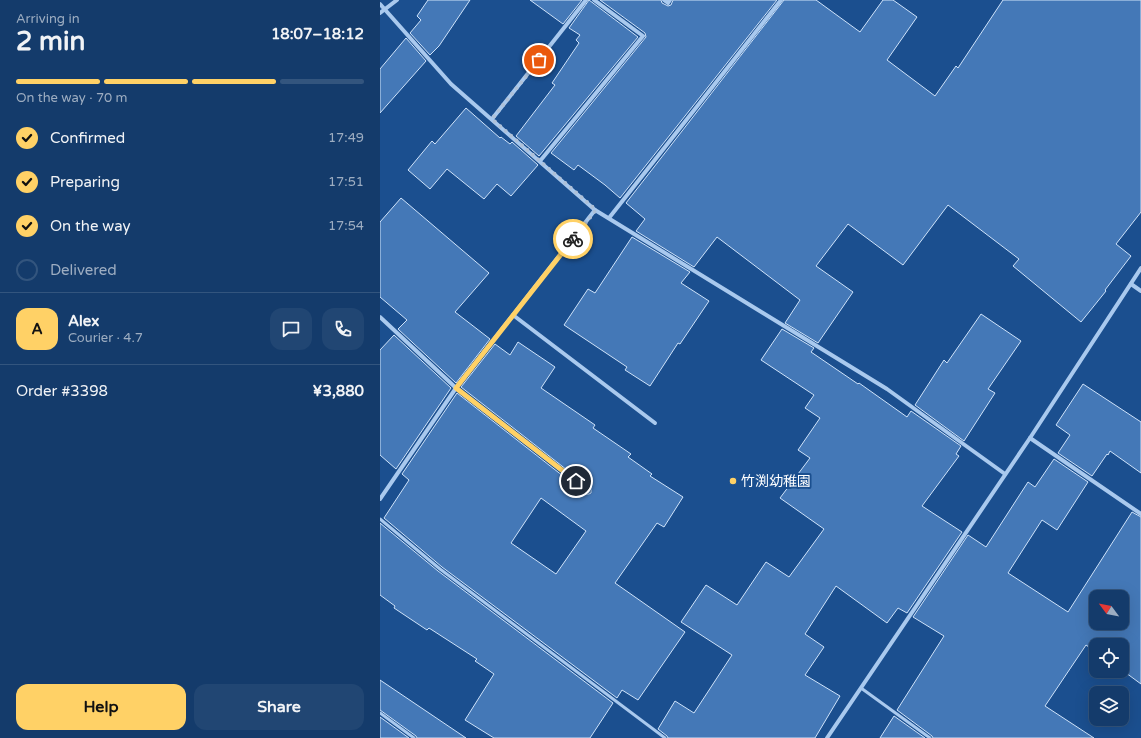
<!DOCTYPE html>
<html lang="en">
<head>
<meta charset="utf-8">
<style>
	body { margin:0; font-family:"Varela Round","Noto Sans JP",sans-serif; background:#214673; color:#f1f3f6; height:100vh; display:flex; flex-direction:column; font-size:15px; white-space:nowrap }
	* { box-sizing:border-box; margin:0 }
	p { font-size:13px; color:#9dadc1 }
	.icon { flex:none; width:22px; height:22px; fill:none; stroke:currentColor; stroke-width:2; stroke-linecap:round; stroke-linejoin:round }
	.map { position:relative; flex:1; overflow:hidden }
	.panel { display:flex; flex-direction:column; background:#143b6b; width:380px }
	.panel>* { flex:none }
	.needle { width:26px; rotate:302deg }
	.fabs { position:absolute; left:709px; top:590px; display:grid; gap:8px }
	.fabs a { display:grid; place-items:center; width:40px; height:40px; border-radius:8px; background:#143b6b; box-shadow:0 4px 16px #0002,0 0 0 1px #33557e; font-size:20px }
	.pin { position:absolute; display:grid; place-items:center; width:34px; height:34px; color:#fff; margin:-17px; border:2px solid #fff; border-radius:50%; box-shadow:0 1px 4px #0007 }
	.courier { position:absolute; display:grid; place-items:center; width:40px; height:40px; margin:-20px; border:3px solid #ffd166; border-radius:50%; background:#fff; color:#222; box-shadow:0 1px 5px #0007 }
	.head em { font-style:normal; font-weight:700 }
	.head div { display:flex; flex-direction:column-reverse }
	.head { display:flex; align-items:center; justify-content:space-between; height:68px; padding:0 16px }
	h1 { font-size:26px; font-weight:700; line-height:30px }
	.bar { display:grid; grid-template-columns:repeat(4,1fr); gap:6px 4px; align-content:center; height:48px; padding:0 16px }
	.bar i { height:5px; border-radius:3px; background:#33557e }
	.bar .active { background:#ffd166 }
	.bar p { grid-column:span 4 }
	.line { display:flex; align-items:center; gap:10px; padding:0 16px; border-top:1px solid #33557e }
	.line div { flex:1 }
	.round { display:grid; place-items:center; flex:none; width:42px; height:42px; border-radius:12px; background:#214673 }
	ol { padding:0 16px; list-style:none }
	li { display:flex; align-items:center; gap:12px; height:44px }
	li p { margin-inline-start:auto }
	li .icon { padding:4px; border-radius:50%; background:#ffd166; color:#111; stroke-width:4 }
	li:last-child { color:#9dadc1 }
	li i { width:22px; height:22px; border:2px solid #33557e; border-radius:50% }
	.action { display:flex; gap:8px; margin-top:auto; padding:8px 16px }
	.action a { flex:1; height:46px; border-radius:12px; background:#ffd166; color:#111; font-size:16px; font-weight:700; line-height:46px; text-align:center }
	.action a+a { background:#214673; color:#f1f3f6 }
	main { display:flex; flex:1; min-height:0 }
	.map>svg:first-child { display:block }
	.building { fill:#4478b7; stroke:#cfe3fa; fill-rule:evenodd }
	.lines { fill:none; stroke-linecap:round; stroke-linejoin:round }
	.service { stroke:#a9c9ee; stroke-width:3 }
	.minor { stroke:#a9c9ee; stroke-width:4 }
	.done { stroke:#afc1d8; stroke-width:4; stroke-dasharray:0 7.2 }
	.route { stroke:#ffd166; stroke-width:5 }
	.poi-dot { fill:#ffd166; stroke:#1b4f8f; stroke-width:1.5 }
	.labels { text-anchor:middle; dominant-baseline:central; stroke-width:4; stroke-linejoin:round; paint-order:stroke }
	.poi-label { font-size:14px; fill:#fff; stroke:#1b4f8f; text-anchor:start }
</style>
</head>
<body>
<main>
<section class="panel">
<div class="head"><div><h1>2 min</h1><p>Arriving in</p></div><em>18:07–18:12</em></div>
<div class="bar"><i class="active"></i><i class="active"></i><i class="active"></i><i></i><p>On the way · 70 m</p></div>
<ol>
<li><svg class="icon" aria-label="check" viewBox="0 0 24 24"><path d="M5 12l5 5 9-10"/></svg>Confirmed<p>17:49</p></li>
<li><svg class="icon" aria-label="check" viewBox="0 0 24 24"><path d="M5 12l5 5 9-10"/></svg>Preparing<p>17:51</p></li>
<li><svg class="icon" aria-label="check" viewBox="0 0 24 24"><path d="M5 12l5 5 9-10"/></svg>On the way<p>17:54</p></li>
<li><i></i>Delivered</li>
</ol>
<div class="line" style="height:72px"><b class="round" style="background:#ffd166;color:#111">A</b><div><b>Alex</b><p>Courier · 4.7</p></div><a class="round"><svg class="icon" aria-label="chat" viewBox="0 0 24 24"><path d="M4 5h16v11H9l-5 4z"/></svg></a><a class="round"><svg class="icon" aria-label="phone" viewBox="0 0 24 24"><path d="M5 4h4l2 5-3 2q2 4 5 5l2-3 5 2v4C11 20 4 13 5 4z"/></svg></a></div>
<div class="line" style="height:52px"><div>Order #3398</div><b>¥3,880</b></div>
<div class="action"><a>Help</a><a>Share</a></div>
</section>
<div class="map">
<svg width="761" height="738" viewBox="0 0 761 738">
	<rect width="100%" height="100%" fill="#1b4f8f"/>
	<!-- building -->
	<g class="building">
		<path d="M48,0H90L59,46L50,55L30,33L41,20L37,16Z"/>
		<path d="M150,0H202L183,24Z"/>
		<path d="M209,0L258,37L159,156L136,136L175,85L172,83L199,43L196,40L200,35L189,28Z"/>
		<path d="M220,0H281L282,3L288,6L291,5L293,0H397L240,198L225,185L198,165L194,170L171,153L266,37L265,33Z"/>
		<path d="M404,0H436L480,32L503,0H513L537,17L507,60L555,96L576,66L578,68L623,0H761V212L736,244L751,256L725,290L726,291L701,322L633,266L639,259L568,205L523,265L468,224L436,266L473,292L438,343L405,323L420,300L337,237L314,267L256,231L265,219L246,203Z"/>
		<path d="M26,38L46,61L0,113V69Z"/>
		<path d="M86,108L120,138L121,137L130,144L132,142L158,165L131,196L117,184L104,199L67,169L50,189L28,170L52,141L55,144Z"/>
		<path d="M21,198L109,273L75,312L110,339L76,383L18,329L27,320L0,297V222Z"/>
		<path d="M252,237L310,272L301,283L329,301L300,344L298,343L270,386L245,370L247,367L184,325L208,289L215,293Z"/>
		<path d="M601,314L641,341L608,389L615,393L584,441L535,405L564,360L567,363Z"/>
		<path d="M402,329L434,348L431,352L478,384L479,383L527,417L531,411L581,446L576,454L579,456L542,506L582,532L527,613L518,608L507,623L456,586L425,634L444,647L425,675L460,696L435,738H288L287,736L278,729L295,701L314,713L352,655L301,622L326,585L357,605L386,562L409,577L444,529L400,498L430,458L418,450L440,418L425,408L434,395L381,360Z"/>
		<path d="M14,335L71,388L16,469L0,455V350Z"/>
		<path d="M138,342L175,367L161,388L215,425L213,428L251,454L248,457L272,474L270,476L303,497L284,527L277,523L235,583L305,632L258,700L242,690L237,698L62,567L4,518L29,480L22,474L77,393L206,494H209L211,493V490L210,488L81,387L115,344L130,355ZM161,498L206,531L176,574L131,543Z"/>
		<path d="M703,384L761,422V473L730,451L728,455L727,454L712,476L678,453L690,435L676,425Z"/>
		<path d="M674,459L708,482L677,530L662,520L628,573L688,612L752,512L761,517V684L742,670V645H716V652L706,645L665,706L714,738H553L552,736L517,710L564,636L533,617L588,535L606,547L648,482L655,487ZM716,597H742V623H716Z"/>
		<path d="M0,523L58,571L233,703L210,738H114L85,720L114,674L95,661L97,659L49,628L47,630L14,608L15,606L0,595Z"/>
		<path d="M0,680L86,738H37L36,736L0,710Z"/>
		<path d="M514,716L545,738H500Z"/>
		<path d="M0,717L29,738H0Z"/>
	</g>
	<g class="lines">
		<!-- service -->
		<g class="service">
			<path d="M0,519L60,569L285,738"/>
			<path d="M481,688L550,738"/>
			<path d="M0,713L34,738"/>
		</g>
		<!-- minor -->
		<g class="minor">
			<path d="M284,0L288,3L290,0"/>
			<path d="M0,4L71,84L215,210L507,389L625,474"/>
			<path d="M0,13L17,0"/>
			<path d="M112,119L206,0"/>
			<path d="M160,161L263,36L214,0"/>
			<path d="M229,218L401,0"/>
			<path d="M751,284L761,291"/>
			<path d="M133,315L275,423"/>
			<path d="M0,317L76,388L208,491"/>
			<path d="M650,438L761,514"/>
			<path d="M0,499L76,388L215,210"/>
			<path d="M447,738L650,438L761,268"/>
		</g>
	</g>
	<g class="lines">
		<!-- done -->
		<path class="done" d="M159,60L112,119L216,210L193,239"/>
		<!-- route -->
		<path class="route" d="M193,239L76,388L196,481"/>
	</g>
	<!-- markers -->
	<circle class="poi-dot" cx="353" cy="481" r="4"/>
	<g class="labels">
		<!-- poi labels -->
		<g class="poi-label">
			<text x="361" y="481">竹渕幼稚園</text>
		</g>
	</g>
</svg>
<div class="fabs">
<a><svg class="needle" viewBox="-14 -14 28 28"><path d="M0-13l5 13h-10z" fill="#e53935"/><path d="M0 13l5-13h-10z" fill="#9dadc1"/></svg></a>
<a><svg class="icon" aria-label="locate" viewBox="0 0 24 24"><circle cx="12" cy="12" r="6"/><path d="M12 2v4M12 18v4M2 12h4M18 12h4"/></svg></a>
<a><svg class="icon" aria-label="layers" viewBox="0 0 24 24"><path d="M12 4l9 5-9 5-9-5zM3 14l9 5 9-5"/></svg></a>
</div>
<div class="pin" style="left:159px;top:60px;background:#ea580c"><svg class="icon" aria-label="bag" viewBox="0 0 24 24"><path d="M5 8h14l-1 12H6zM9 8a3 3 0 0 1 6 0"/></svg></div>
<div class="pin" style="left:196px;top:481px;background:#1f2937"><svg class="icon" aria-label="home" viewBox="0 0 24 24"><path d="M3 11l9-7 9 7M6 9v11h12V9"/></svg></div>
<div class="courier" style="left:193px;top:239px"><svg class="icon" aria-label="bike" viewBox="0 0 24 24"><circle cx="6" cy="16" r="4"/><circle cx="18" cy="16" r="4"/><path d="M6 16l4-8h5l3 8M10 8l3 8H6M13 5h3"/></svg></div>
</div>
</main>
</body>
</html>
